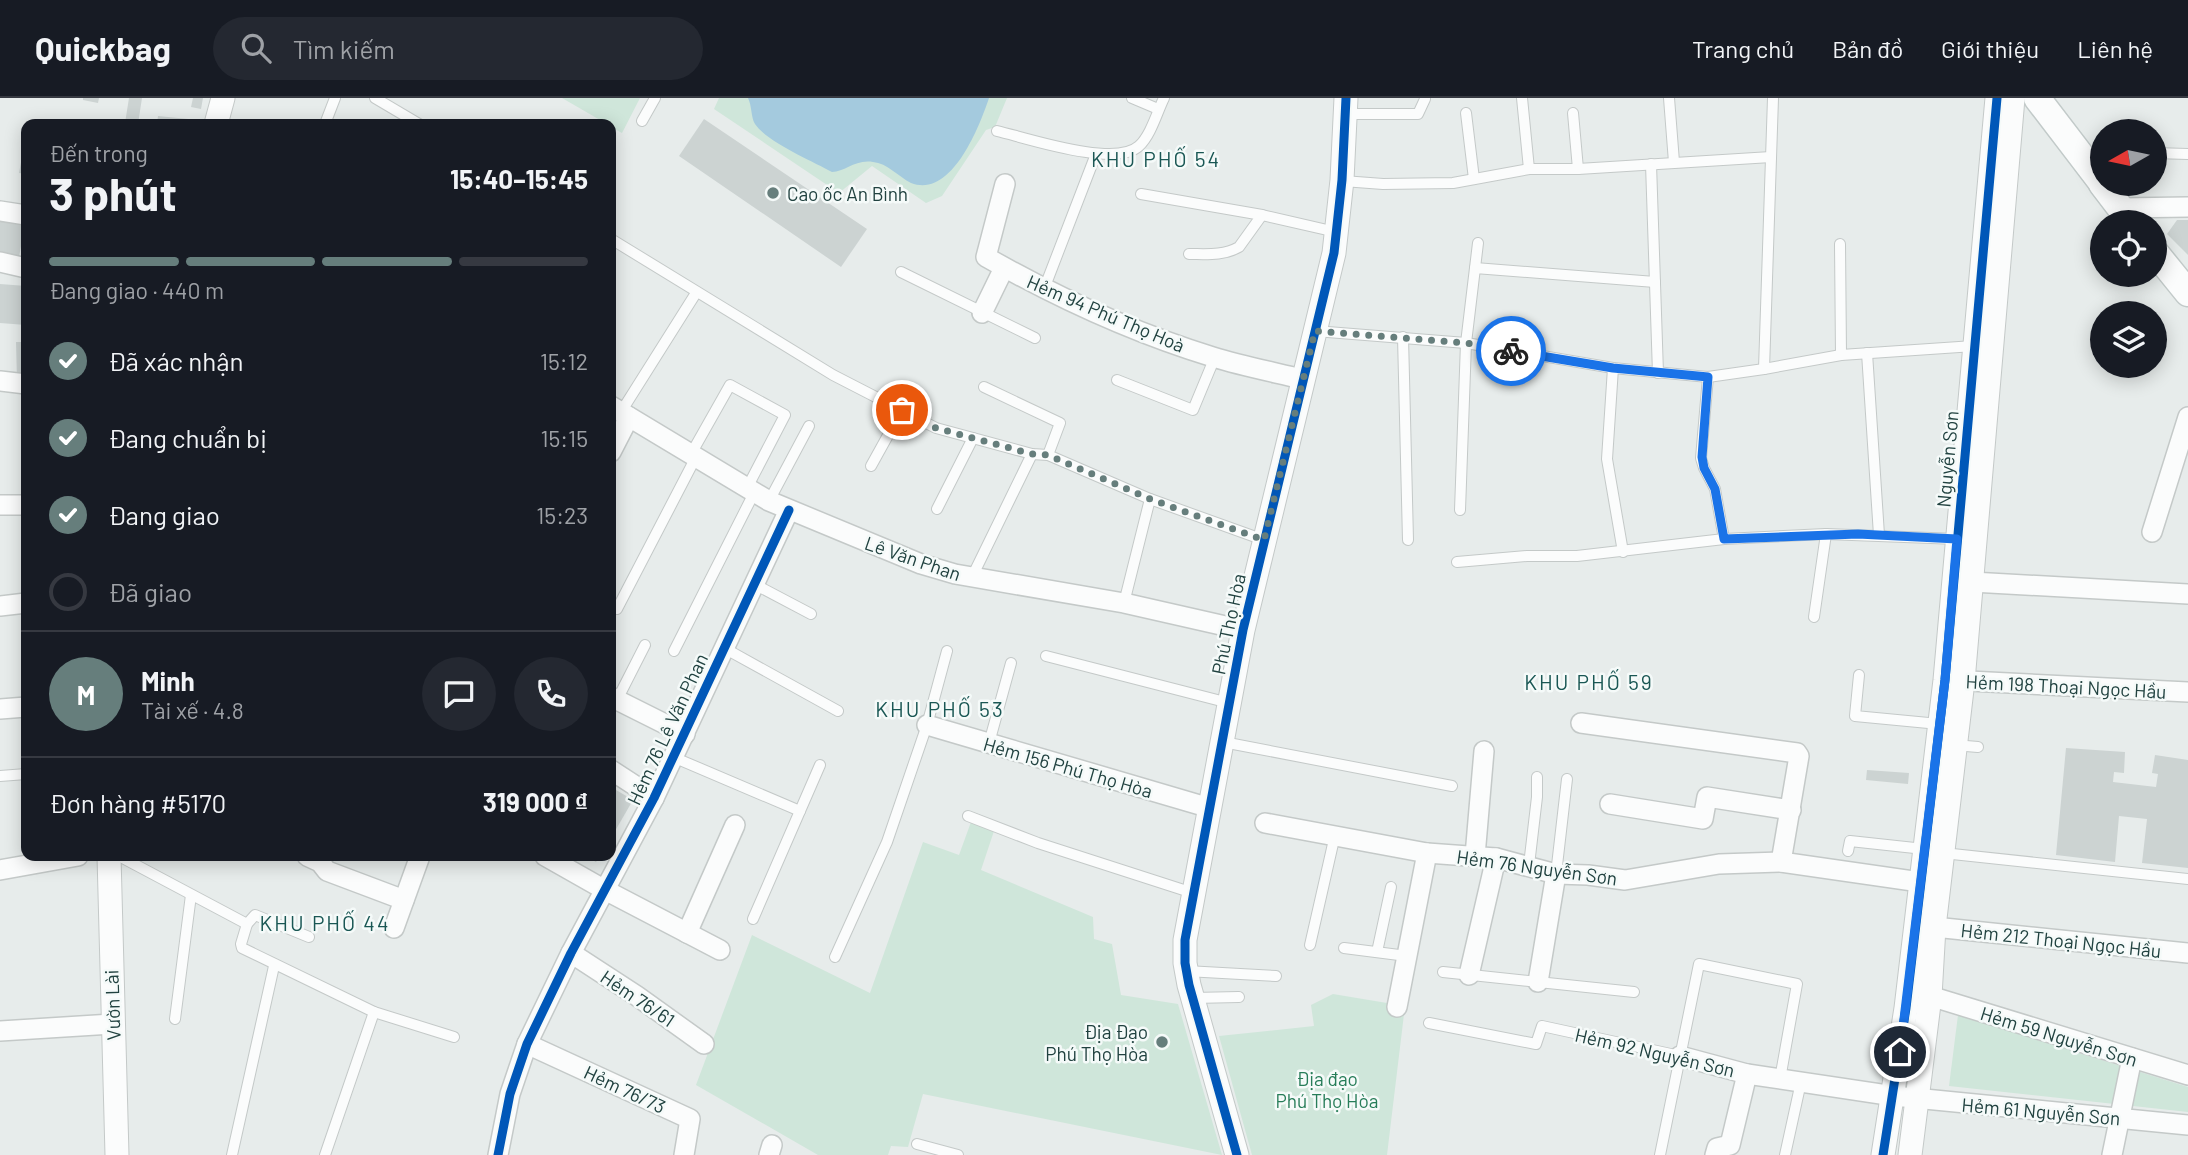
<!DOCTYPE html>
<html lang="vi">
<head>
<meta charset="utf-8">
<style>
	body { margin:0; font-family:Barlow,sans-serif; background:#242831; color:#f1f3f6; height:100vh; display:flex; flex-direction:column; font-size:26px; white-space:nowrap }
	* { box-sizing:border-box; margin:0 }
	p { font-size:23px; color:#9ea1a6 }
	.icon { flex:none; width:38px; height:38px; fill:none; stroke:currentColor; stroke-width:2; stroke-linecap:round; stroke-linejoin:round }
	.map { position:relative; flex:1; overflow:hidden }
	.panel { position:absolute; left:21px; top:21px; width:595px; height:742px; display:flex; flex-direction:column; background:#171b24; border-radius:14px; box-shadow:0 4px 18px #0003 }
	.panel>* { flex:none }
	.needle { width:46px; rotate:261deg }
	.fabs { position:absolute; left:2090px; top:21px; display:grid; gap:14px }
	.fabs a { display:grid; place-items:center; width:77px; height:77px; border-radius:50%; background:#171b24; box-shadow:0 4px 18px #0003; font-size:35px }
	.pin { position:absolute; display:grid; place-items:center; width:60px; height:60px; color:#fff; margin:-30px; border:4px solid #fff; border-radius:50%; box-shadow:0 2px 7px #0007 }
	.courier { position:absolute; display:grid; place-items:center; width:70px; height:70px; margin:-35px; border:5px solid #1a73e8; border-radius:50%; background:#fff; color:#222; box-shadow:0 2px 9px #0007 }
	.overview em { font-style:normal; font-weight:700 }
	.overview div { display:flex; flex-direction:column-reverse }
	.overview { display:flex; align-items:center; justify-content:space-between; height:119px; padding:0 28px }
	h1 { font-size:46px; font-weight:700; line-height:52px }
	.bar { display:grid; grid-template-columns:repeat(4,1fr); gap:10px 7px; align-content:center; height:84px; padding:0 28px }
	.bar i { height:9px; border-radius:5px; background:#363941 }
	.bar .current { background:#667e7c }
	.bar p { grid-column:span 4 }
	.line { display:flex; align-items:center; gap:18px; padding:0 28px; border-top:2px solid #363941 }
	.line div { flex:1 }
	.round { display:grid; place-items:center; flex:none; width:74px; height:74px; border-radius:37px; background:#242831 }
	ol { padding:0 28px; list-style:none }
	li { display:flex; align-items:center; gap:21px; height:77px }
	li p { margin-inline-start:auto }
	li .icon { padding:7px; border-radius:50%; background:#667e7c; color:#fff; stroke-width:4 }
	li:last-child { color:#9ea1a6 }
	li i { width:38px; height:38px; border:4px solid #363941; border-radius:50% }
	header { display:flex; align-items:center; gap:42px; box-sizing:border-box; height:98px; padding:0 35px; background:#171b24; border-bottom:2px solid #363941 }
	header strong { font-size:33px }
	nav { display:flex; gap:38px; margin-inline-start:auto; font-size:24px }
	.search { width:490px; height:63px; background:#242831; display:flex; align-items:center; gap:18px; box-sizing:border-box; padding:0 24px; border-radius:38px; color:#9ea1a6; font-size:26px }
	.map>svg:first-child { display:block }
	.green { fill:#cfe6da }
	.water { fill:#a4cade }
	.building { fill:#ccd3d2 }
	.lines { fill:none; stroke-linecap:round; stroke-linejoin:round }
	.service-casing { stroke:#c4c9c8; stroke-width:12 }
	.minor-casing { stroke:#c4c9c8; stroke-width:22 }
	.tertiary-casing { stroke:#c4c9c8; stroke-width:25 }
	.secondary-casing { stroke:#c2cac9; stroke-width:29 }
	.service { stroke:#fbfcfc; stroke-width:10 }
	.minor { stroke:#fbfcfc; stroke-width:19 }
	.tertiary { stroke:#fbfcfc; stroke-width:23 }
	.secondary { stroke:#fbfcfc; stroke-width:26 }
	.cycleway-casing { stroke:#f5faf9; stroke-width:13 }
	.cycleway { stroke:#0057b8; stroke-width:9 }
	.done { stroke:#667e7c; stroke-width:7; stroke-dasharray:0 12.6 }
	.route { stroke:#1a73e8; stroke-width:9 }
	.poi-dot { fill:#667e7c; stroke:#f5faf9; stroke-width:2.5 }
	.labels { text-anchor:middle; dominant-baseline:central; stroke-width:5; stroke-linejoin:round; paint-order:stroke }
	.poi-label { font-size:19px; fill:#214240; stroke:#f5faf9; text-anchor:start }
	.street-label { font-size:19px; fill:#214240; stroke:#f5faf9 }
	.park-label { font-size:19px; fill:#277d59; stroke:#f5faf9 }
	.neighbourhood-label { font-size:21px; letter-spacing:2px; fill:#1a5754; stroke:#f5faf9 }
</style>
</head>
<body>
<header>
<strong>Quickbag</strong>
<div class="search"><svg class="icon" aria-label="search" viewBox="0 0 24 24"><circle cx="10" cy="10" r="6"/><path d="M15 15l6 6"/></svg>Tìm kiếm</div>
<nav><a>Trang chủ</a><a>Bản đồ</a><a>Giới thiệu</a><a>Liên hệ</a></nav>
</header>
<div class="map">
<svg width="2188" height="1057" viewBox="0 0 2188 1057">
	<rect width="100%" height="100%" fill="#e7eceb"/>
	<!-- green -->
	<g class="green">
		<path d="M562,0H640L622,35L611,29V26H607Z"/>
		<path d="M719,0H1007L995,29L986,32L942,98L926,105L872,68L839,95L714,11Z"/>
		<path d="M971,724L994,733L981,772L1093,819L1094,841L1112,846L1121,897L1178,906L1222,1057L923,996L908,1049L891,1048L888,1057H818L696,987L752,837L870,895L923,744L959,757Z"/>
		<path d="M1333,896L1405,908L1387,1057H1252L1219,938L1314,928L1311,907Z"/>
		<path d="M1958,917L2188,989V1014L1949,988Z"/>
	</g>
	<!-- water -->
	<path class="water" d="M748,0H989C980,27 952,101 911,85C899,79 887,65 873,64C855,61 845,74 832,74C812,63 767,44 755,26C751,20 752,8 748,0Z"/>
	<!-- building -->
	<g class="building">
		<path d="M83,0H99L98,5L83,2Z"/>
		<path d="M129,0H142L138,26L125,25Z"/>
		<path d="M193,0H203L201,11L191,9Z"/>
		<path d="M158,18L188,21V26H157Z"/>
		<path d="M704,21L867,131L841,169L679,58Z"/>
		<path d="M24,48H26V76L19,75Z"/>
		<path d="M2177,122H2188V157L2167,136Z"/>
		<path d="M0,123L25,127L19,159L0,155Z"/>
		<path d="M25,143H26V161L22,160Z"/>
		<path d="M0,186L26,188V227L0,225Z"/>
		<path d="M16,244H25L26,282H17Z"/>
		<path d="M2066,650L2125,654L2124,675L2114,674L2113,684L2156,689L2158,676L2152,675L2155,657L2188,662V770L2142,765L2147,721L2119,718L2115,764L2056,757Z"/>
		<path d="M1867,672L1909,675L1908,686L1866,682Z"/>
		<path d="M611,689L633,702L611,740Z"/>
		<path d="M585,758H600L596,764Z"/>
	</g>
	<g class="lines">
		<!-- service casing -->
		<g class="service-casing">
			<g id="service">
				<path d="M375,0L419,26"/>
				<path d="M1132,0L1158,11"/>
				<path d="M1522,0L1529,71"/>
				<path d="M1669,0L1674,64"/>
				<path d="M1466,15L1474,81"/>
				<path d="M1573,15L1578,71"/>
				<path d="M1346,16H1418L1425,1"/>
				<path d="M642,23L655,0"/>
				<path d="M325,26L335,0"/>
				<path d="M997,33C1027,40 1115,70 1139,48C1151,37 1157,14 1164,0"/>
				<path d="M2154,55L2188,56"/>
				<path d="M1651,66L1658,275"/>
				<path d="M1343,83L1383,86L1453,85L1529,71H1578L1771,59"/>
				<path d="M1141,96L1262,117"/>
				<path d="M611,141L833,277L936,330L1032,356L1048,357L1150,401L1264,442"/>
				<path d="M1840,146L1841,257"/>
				<path d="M1189,156C1206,156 1223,158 1239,149L1262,117L1336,134"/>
				<path d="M1475,170L1478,145"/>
				<path d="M901,174L1035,240"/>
				<path d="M1044,191L1096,56"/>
				<path d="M1315,233L1466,245L1613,270L1708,279L1764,271L1841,257L1974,248"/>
				<path d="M1403,239L1408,442"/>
				<path d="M1867,255L1879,437"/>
				<path d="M1613,270L1607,361L1623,454"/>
				<path d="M1764,271L1773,0"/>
				<path d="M1708,279L1701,360L1704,370L1715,391L1724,441"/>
				<path d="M1117,282L1193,312L1215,259"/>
				<path d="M984,289L1060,325L1048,357"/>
				<path d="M621,314L696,195"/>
				<path d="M691,356L730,287L785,317L747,390"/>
				<path d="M871,368L902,312"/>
				<path d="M769,403L809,328"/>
				<path d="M937,411L973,340"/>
				<path d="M1460,412L1466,245L1475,170L1655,184"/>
				<path d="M1457,464L1527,458H1577L1724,441L1826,436L1957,441"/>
				<path d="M972,479L1032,356"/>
				<path d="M754,486L811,516"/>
				<path d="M1124,505L1150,401"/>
				<path d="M611,507L617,511L696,359"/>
				<path d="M1814,519L1826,436"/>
				<path d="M724,550L838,613"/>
				<path d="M674,553L754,395"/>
				<path d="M1046,558L1229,605"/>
				<path d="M1859,577L1855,618L1939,626"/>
				<path d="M617,602L645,547"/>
				<path d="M1223,644L1452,688"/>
				<path d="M989,645L1011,565"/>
				<path d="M1954,647L1978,649"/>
				<path d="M673,659L800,713"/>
				<path d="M0,678L26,676"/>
				<path d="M968,718L1038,745L1193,795"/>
				<path d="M1848,753L1850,743L1924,751"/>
				<path d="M1943,755L2188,781"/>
				<path d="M119,758L247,826L241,846L242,850L374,914L454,939"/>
				<path d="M1529,767L1537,699V679"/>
				<path d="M1556,776L1567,681"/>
				<path d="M753,821L820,667"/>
				<path d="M247,826L255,817L309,839"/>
				<path d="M1310,847L1335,737"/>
				<path d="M1344,850L1407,858"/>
				<path d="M1377,854L1391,789"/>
				<path d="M835,859L887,744L927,627L947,553"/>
				<path d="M1186,873L1276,878"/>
				<path d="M1443,874L1634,894"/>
				<path d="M1193,900L1239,899"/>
				<path d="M175,921L191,797"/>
				<path d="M1429,925L1536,946L1542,928L1680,958"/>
				<path d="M917,1046L958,1057"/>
				<path d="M232,1057L274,868"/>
				<path d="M325,1057L374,914"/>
				<path d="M1660,1057L1699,866L1797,886L1780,981"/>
				<path d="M1785,1057L1801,984"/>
			</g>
		</g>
		<!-- minor casing -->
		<g class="minor-casing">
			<g id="minor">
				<path d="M1005,86L986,159C1058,200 1134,235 1213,259C1242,268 1273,274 1302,281"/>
				<path d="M2120,110L2188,109"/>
				<path d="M0,113L26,117"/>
				<path d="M0,164L26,170"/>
				<path d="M982,215L1004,170"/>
				<path d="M0,283L26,286"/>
				<path d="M611,308L769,403L921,466L955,476L1124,505L1243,532"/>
				<path d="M611,354L629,319"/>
				<path d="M0,407H26"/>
				<path d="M2152,434L2188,319"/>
				<path d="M1972,484L2188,496"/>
				<path d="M0,508L26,505"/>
				<path d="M1949,582L2188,594"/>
				<path d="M611,599L685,636"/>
				<path d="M0,611L26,609"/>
				<path d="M1581,625L1797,655L1799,658L1781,764"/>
				<path d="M927,627L1210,710"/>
				<path d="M611,672L654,700"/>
				<path d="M1610,706L1703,721L1707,699L1791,712"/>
				<path d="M1265,725L1427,755L1496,760L1556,776L1588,777L1625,782L1719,766L1781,764L1920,784"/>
				<path d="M307,758L320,764L327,773L404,802"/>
				<path d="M545,758L605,792L720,852"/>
				<path d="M1475,758L1484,653"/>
				<path d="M0,772L78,758"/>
				<path d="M1934,829L2188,855"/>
				<path d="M394,830L420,758"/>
				<path d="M687,835L735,727"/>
				<path d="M571,855L637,898L704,946"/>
				<path d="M1469,877L1496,760"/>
				<path d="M1538,884L1556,776"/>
				<path d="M1930,898L2188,977"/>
				<path d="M1397,909L1427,755"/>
				<path d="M0,933L112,926"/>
				<path d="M527,946L690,1021L684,1057"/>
				<path d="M1680,958L1747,976L1894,998L2188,1027"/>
				<path d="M498,1057L510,996L527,946L571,855L654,700L789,412"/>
				<path d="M769,1057L772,1047"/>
				<path d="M1715,1057L1717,1050L1730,1047L1747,976"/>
				<path d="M2112,1057L2132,960"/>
			</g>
		</g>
		<!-- tertiary casing -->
		<g class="tertiary-casing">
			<g id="tertiary">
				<path d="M216,26L223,0"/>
				<path d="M109,758L117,1057"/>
				<path d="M1237,1057L1189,887L1185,865V842L1243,532L1334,155L1342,82L1346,0"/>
				<path d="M1883,1057L1906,910L1945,582L1997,0"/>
				<path d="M1910,1057L1930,898L1934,829L1963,583L2013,0"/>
			</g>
		</g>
		<!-- secondary casing -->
		<g class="secondary-casing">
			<g id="secondary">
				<path d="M2037,0L2102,85"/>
				<path d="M2102,86L2131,124"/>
				<path d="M2154,153L2188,195"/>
			</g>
		</g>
		<!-- service -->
		<use href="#service" class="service"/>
		<!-- minor -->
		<use href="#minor" class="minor"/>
		<!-- tertiary -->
		<use href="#tertiary" class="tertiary"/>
		<!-- secondary -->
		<use href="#secondary" class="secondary"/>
		<!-- cycleway casing -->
		<g class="cycleway-casing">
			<g id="cycleway">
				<path d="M498,1057L510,996L527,946L571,855L654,700L789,412"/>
				<path d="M1237,1057L1189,887L1185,865V842L1243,532L1334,155L1342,82L1346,0"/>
				<path d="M1883,1057L1906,910L1945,582L1997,0"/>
			</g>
		</g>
		<!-- cycleway -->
		<use href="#cycleway" class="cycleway"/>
	</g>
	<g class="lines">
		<!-- done -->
		<path class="done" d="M902,312L936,330L1032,356L1048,357L1150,401L1264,442L1315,233L1466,245L1511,253"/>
		<!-- route -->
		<path class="route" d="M1511,253L1613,270L1708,279L1702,359L1704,370L1715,391L1724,441L1858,436L1957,441L1945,582L1900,954"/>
	</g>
	<!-- markers -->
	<g class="poi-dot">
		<circle cx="773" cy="95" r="7"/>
		<circle cx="1162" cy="944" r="7"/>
	</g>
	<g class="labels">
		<!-- poi labels -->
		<g class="poi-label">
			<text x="787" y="95">Cao ốc An Bình</text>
			<text x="1148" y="933" text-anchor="end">Địa Đạo<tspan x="1148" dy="22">Phú Thọ Hòa</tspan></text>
		</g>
		<!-- street labels -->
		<g class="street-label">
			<text transform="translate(1106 215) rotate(23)">Hẻm 94 Phú Thọ Hoà</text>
			<text transform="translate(1947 361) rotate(-85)">Nguyễn Sơn</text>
			<text transform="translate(913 460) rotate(19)">Lê Văn Phan</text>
			<text transform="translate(1228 526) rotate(-78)">Phú Thọ Hòa</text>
			<text transform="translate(2066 588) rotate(3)">Hẻm 198 Thoại Ngọc Hầu</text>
			<text transform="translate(667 631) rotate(-65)">Hẻm 76 Lê Văn Phan</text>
			<text transform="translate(1068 669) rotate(16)">Hẻm 156 Phú Thọ Hòa</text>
			<text transform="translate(1537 769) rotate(8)">Hẻm 76 Nguyễn Sơn</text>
			<text transform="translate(2061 842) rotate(6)">Hẻm 212 Thoại Ngọc Hầu</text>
			<text transform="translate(638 900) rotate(34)">Hẻm 76/61</text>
			<text transform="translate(112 907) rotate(-92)">Vườn Lài</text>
			<text transform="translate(2059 938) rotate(17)">Hẻm 59 Nguyễn Sơn</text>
			<text transform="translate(1655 954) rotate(13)">Hẻm 92 Nguyễn Sơn</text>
			<text transform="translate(625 991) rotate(25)">Hẻm 76/73</text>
			<text transform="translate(2041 1013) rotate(5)">Hẻm 61 Nguyễn Sơn</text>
		</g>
		<!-- park labels -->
		<g class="park-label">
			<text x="1327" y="980">Địa đạo<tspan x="1327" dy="22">Phú Thọ Hòa</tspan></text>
		</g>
		<!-- neighbourhood labels -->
		<g class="neighbourhood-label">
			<text x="1156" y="60">KHU PHỐ 54</text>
			<text x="1589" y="583">KHU PHỐ 59</text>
			<text x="940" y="610">KHU PHỐ 53</text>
			<text x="325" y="824">KHU PHỐ 44</text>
		</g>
	</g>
</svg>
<div class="fabs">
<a><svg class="needle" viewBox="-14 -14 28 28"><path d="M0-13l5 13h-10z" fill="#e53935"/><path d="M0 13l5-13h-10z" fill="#9ea1a6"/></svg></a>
<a><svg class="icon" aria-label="locate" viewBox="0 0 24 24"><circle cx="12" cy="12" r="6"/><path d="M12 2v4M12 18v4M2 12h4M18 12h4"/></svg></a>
<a><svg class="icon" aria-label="layers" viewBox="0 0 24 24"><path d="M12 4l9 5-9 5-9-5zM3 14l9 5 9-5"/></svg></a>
</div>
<div class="pin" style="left:902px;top:312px;background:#ea580c"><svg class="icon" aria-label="bag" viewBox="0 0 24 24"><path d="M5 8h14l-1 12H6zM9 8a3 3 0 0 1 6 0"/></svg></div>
<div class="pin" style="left:1900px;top:954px;background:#1f2937"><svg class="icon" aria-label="home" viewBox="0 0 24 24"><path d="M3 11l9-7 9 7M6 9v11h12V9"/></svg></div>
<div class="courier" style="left:1511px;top:253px"><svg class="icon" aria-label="bike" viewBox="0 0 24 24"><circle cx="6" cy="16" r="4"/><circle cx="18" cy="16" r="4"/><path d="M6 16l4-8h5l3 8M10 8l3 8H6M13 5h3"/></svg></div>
<section class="panel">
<div class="overview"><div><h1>3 phút</h1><p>Đến trong</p></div><em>15:40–15:45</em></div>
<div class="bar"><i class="current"></i><i class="current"></i><i class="current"></i><i></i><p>Đang giao · 440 m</p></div>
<ol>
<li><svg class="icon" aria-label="check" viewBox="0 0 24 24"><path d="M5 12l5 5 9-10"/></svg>Đã xác nhận<p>15:12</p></li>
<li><svg class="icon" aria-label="check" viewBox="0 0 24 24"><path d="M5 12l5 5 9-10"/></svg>Đang chuẩn bị<p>15:15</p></li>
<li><svg class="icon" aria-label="check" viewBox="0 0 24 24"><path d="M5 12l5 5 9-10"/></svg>Đang giao<p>15:23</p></li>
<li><i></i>Đã giao</li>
</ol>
<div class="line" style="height:126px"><b class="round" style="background:#667e7c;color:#fff">M</b><div><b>Minh</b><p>Tài xế · 4.8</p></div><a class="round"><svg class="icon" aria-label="chat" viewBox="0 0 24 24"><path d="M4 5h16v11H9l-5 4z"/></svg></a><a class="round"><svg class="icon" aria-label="phone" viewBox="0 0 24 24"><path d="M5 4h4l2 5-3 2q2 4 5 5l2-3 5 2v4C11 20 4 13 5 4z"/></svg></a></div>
<div class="line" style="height:91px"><div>Đơn hàng #5170</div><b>319 000 ₫</b></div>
</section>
</div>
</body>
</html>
